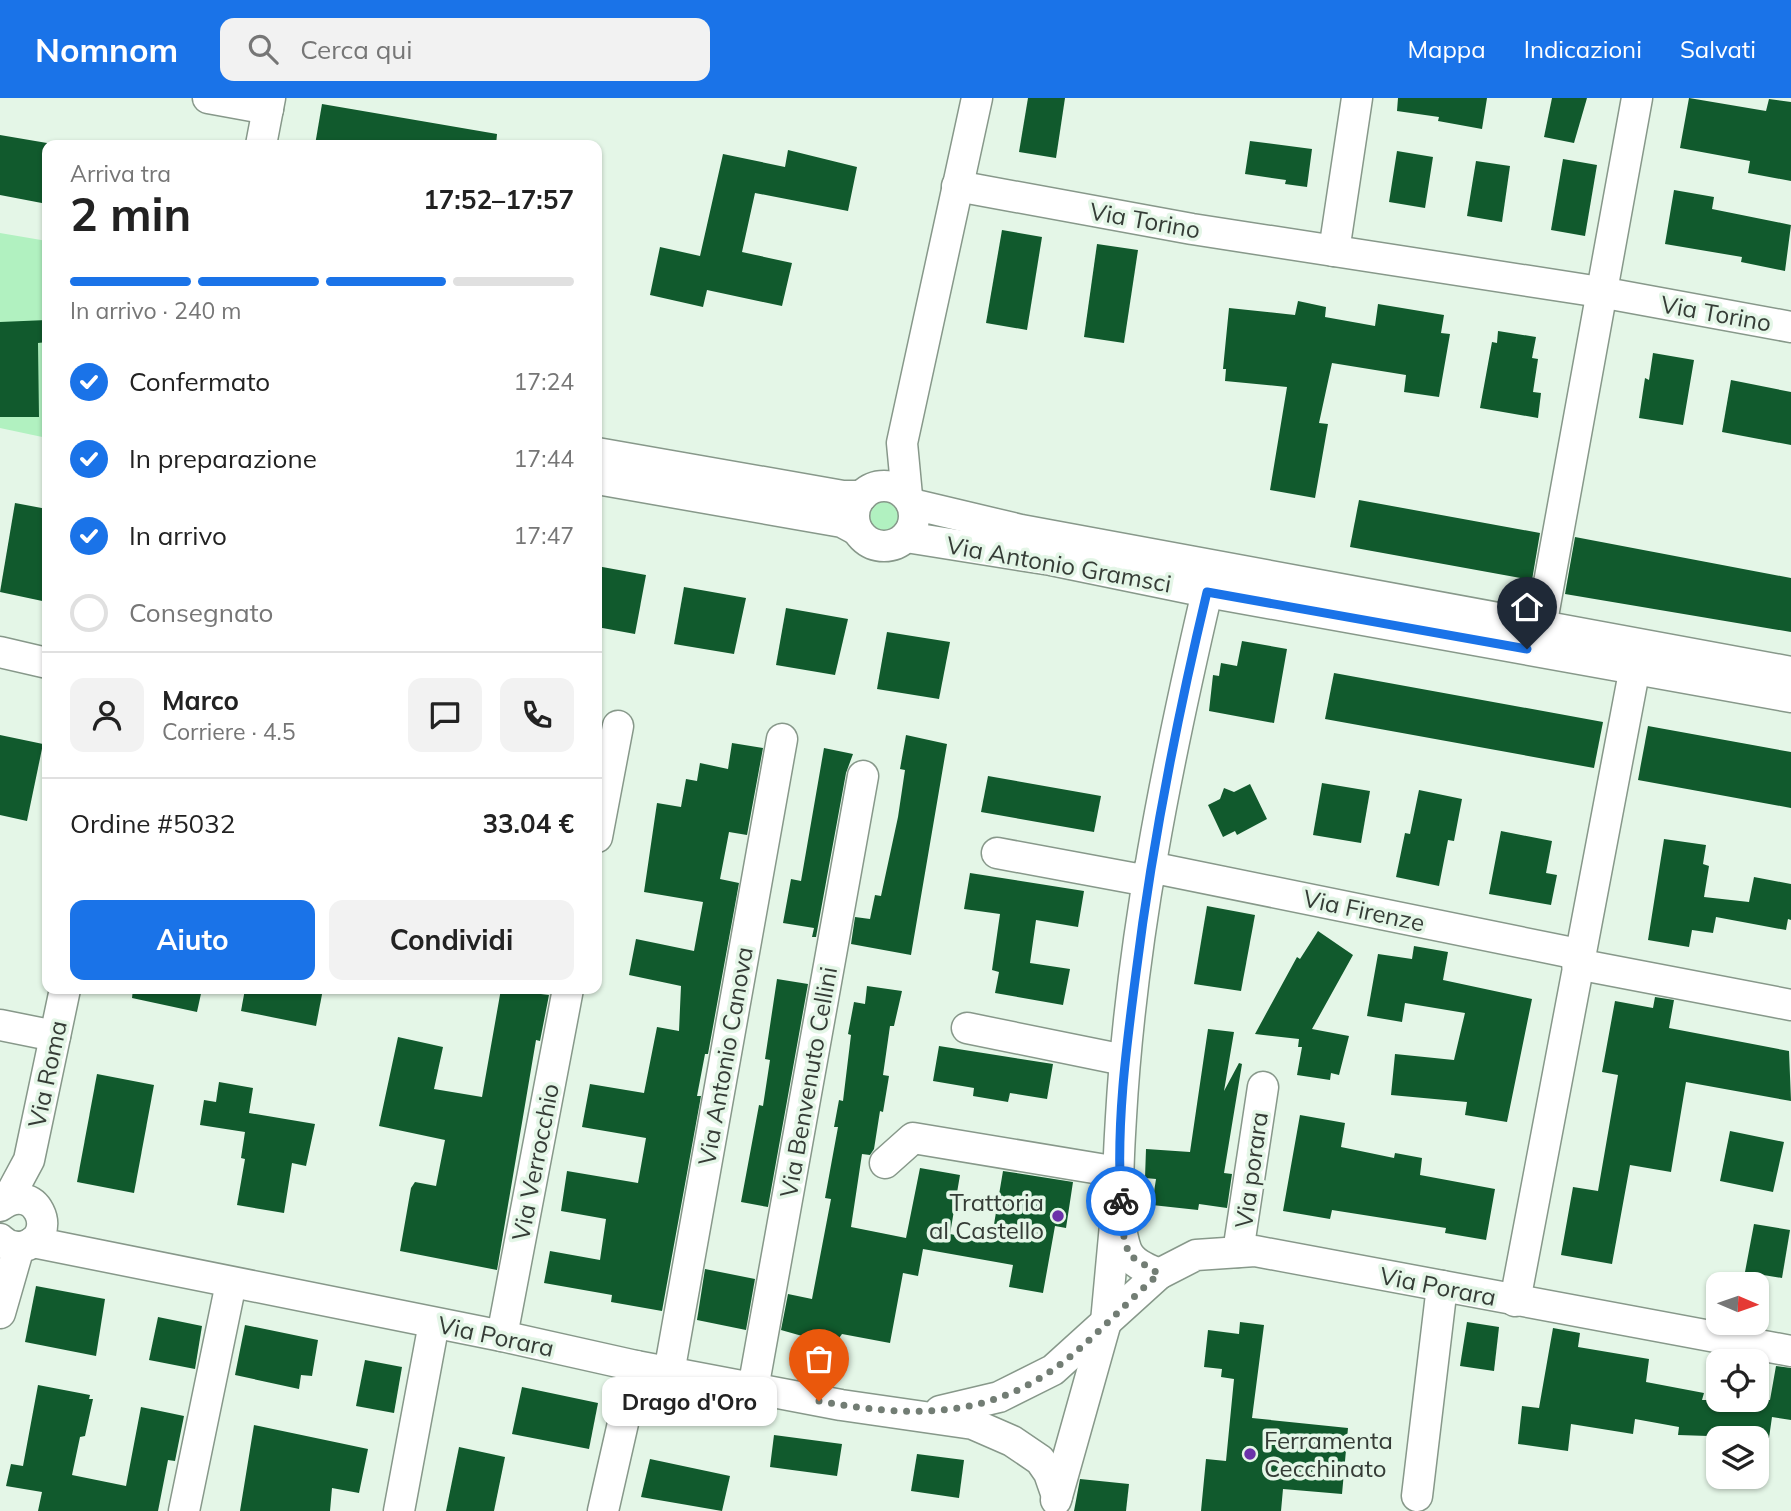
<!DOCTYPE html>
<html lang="it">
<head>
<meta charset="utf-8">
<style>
	body { margin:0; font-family:Mulish,sans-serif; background:#f2f2f2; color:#222; height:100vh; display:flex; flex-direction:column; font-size:26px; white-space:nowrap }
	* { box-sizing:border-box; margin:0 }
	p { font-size:23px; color:#767676 }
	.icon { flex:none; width:38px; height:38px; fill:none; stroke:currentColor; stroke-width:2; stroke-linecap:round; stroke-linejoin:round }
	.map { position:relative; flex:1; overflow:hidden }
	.sheet { position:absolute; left:42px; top:42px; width:560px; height:854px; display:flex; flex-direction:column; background:#fff; border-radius:14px; box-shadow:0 2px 5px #0004 }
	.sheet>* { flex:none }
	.needle { width:46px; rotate:92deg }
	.fabs { position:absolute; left:1706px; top:1174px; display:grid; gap:14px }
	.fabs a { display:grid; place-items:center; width:63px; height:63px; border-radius:14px; background:#fff; box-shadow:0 2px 5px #0004; font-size:35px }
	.pin { position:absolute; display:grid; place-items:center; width:60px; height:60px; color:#fff; margin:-72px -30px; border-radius:50% 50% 50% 0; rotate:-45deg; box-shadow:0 0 7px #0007 }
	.pin .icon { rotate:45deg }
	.courier { position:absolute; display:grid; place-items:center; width:70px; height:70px; margin:-35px; border:5px solid #1a73e8; border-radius:50%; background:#fff; color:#222; box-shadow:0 2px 9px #0007 }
	.bubble { position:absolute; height:49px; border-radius:14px; background:#fff; box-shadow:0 2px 5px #0004; font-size:23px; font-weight:700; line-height:49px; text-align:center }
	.overview em { font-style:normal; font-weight:700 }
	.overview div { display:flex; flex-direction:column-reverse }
	.overview { display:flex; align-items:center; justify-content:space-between; height:119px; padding:0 28px }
	h1 { font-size:46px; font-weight:700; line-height:52px }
	.bar { display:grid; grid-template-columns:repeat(4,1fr); gap:10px 7px; align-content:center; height:84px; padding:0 28px }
	.bar i { height:9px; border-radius:5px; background:#e0e0e0 }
	.bar .current { background:#1a73e8 }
	.bar p { grid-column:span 4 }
	.line { display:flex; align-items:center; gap:18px; padding:0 28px; border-top:2px solid #e0e0e0 }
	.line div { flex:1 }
	.round { display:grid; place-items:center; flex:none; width:74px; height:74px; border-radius:14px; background:#f2f2f2 }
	ol { padding:0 28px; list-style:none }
	li { display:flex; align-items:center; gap:21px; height:77px }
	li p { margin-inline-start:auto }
	li .icon { padding:7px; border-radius:50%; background:#1a73e8; color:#fff; stroke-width:4 }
	li:last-child { color:#767676 }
	li i { width:38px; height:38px; border:4px solid #e0e0e0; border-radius:50% }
	.primary-button { display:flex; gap:14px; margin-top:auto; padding:14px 28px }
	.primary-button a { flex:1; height:80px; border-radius:14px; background:#1a73e8; color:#fff; font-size:28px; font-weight:700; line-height:80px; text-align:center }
	.primary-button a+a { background:#f2f2f2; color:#222 }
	header { display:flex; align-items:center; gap:42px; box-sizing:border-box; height:98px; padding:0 35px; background:#1a73e8; color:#fff }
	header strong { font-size:33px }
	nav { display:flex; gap:38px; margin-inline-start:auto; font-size:24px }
	.search { width:490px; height:63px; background:#f2f2f2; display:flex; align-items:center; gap:18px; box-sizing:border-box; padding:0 24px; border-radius:14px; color:#767676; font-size:26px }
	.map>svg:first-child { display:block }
	.green { fill:#b1f1c0 }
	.building { fill:#115a2d }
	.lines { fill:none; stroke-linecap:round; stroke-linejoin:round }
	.minor-casing { stroke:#87988a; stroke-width:33 }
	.minor { stroke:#fff; stroke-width:30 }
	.done { stroke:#727d74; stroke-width:7; stroke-dasharray:0 12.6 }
	.route { stroke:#1a73e8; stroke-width:9 }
	.poi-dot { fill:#6b32a9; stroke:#e4f6e7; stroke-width:2.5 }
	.labels { text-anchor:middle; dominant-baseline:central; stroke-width:7; stroke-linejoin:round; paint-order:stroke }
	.street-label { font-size:24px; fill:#353c36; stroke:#e4f6e7 }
	.poi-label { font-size:24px; fill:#353c36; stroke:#e4f6e7; text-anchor:end }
</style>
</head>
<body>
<header>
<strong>Nomnom</strong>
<div class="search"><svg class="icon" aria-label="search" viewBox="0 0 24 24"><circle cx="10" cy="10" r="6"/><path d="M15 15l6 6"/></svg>Cerca qui</div>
<nav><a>Mappa</a><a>Indicazioni</a><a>Salvati</a></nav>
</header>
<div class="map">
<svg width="1791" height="1413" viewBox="0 0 1791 1413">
	<rect width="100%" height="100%" fill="#e4f6e7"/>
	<!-- green -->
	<g class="green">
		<path d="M0,135L47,143V340L0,330Z"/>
		<circle cx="886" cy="419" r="16"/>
	</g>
	<!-- building -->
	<g class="building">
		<path d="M1028,0H1065L1056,60L1019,54Z"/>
		<path d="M1398,0H1487L1482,31L1438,23L1439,19L1397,13Z"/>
		<path d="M1552,0H1587L1574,45L1544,39Z"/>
		<path d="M1689,0L1766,13L1769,1L1791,4V83L1748,75L1750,63L1680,50Z"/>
		<path d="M322,6L497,36L496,47H315Z"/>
		<path d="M0,37L47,45V106L0,97Z"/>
		<path d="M1250,43L1312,51L1307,89L1285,86L1286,82L1245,76Z"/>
		<path d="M788,52L857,69L848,113L755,95L742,154L792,165L782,208L707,192L703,209L650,197L660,149L700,158L723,56L785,69Z"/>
		<path d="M1397,53L1433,59L1425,110L1389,104Z"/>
		<path d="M1563,61L1597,67L1585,138L1551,132Z"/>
		<path d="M1476,63L1510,68L1502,124L1467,118Z"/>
		<path d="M1674,92L1714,99L1712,111L1791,127L1785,173L1741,164L1742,159L1665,146Z"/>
		<path d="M1002,132L1042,139L1027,232L986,225Z"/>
		<path d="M1097,146L1138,152L1124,245L1084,239Z"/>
		<path d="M1298,203L1326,209L1325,219L1375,228L1378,206L1444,217L1441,235L1450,236L1439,299L1404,294L1406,277L1332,265L1319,325L1328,326L1315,400L1270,392L1287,289L1225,283L1226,271H1223L1229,210L1295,217Z"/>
		<path d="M47,222V244L38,245L39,319H0V224Z"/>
		<path d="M1498,233L1536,239L1532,260L1538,261L1533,294L1541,295L1538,320L1480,310L1492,244L1497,245Z"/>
		<path d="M1653,255L1694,262L1683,327L1639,320L1645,280L1649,282Z"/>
		<path d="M1731,282L1791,294V347L1722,334Z"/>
		<path d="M1359,402L1540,435L1532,482L1350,449Z"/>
		<path d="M15,405L47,411V504L0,494Z"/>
		<path d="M1575,439L1791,480V534L1565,496Z"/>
		<path d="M597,468L646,477L635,536L597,529Z"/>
		<path d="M684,489L746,500L734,556L674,546Z"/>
		<path d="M786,510L848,521L835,577L776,567Z"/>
		<path d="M887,534L950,544L939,601L877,591Z"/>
		<path d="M1242,543L1287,551L1274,625L1209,613L1213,577L1219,578L1221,565L1237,568Z"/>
		<path d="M1334,575L1603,624L1594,670L1325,621Z"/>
		<path d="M1648,628L1791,654V710L1638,682Z"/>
		<path d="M0,637L43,646L27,723L0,717Z"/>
		<path d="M906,637L947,646L911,857L851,846L855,819L870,821L875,797L881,798L898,719L905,672L900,671Z"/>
		<path d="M732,645L763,650L747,737L729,734L720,781L739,785L708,956H705L697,998H701L662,1213L611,1204L612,1197L544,1185L550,1153L600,1162L606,1121L561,1113L567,1073L638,1085L646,1040L582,1029L590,986L644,995L657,929L679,933L681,888L629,877L636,841L694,853L703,804L644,794L657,705L681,709L686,681L697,683L700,665L728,671Z"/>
		<path d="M824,650L853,656L846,675L816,839H812L814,830L783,825L791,781L801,783Z"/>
		<path d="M988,678L1101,698L1094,734L981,714Z"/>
		<path d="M1322,685L1370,693L1361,745L1313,737Z"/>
		<path d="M1250,686L1267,721L1237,737L1235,733L1223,739L1208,707L1220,701L1224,690L1234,694Z"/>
		<path d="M1419,692L1462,701L1454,743L1448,742L1439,788L1396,779L1405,735L1410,736Z"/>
		<path d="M1501,733L1552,743L1546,775L1557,777L1551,807L1489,796Z"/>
		<path d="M1664,741L1706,747L1703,766L1709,768L1704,799L1749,804L1754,779L1791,786V822L1788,821L1786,832L1716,819L1713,835L1692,832L1689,849L1648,842Z"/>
		<path d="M970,775L1084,793L1078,829L1036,822L1030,865L1070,871L1063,907L995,895L999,874L992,872L1000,816L964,811Z"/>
		<path d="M1207,808L1255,817L1241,893L1194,886Z"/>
		<path d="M1318,833L1353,857L1312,931L1349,938L1339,977L1331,975L1330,982L1297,977L1302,949H1298L1299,941L1255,936L1297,859L1300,861Z"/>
		<path d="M1414,848L1448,854L1443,882L1532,901L1507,1024L1465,1017L1467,1004L1391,997L1395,956L1454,962L1465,915L1405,905L1402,924L1367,918L1378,856L1412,861Z"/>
		<path d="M777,881L808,886L768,1109L741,1104L759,1007L763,1008L770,962L765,961Z"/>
		<path d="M867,888L902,893L894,928H890L883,977L889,978L883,1014L880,1013L874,1051L870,1057L862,1056L851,1129L906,1140L920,1070L960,1077L950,1136L991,1144L1003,1073L1073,1084L1066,1130L1055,1128L1043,1195L1009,1189L1013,1167L923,1151L918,1178L903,1175L890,1245L842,1236L834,1247L781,1232L788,1196L812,1201L831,1101L825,1100L838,1029H834L839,1002L843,1003L851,937L848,936L854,904L865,906Z"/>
		<path d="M133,891H202L197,914L132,900Z"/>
		<path d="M245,891H323L316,928L241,913Z"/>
		<path d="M501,891L549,897L540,943L536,942L497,1172L400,1153L411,1090L415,1084L436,1088L445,1042L379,1028L398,939L443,949L434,991L482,999Z"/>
		<path d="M1655,899L1674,902L1669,930L1789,953L1791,1003L1686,984L1671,1074L1630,1067L1612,1166L1561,1157L1573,1089L1598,1093L1618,977L1602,974L1615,903L1653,910Z"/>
		<path d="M1208,931L1234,934L1224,993L1239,965L1242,966L1224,1075L1232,1076L1227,1110L1199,1106L1198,1112L1152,1107L1156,1081L1145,1080L1146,1051L1190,1054Z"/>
		<path d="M939,948L1053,966L1047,1001L1010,995L1008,1004L973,998L974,990L933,983Z"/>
		<path d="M97,976L154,987L134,1095L77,1084Z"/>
		<path d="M219,984L253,990L249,1015L315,1026L306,1068L292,1065L284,1115L237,1107L245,1061L241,1060L245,1034L200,1027L204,1002L216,1004Z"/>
		<path d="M1300,1017L1345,1025L1341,1049L1394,1060L1395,1055L1422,1060L1420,1077L1495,1091L1486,1142L1445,1135L1446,1130L1332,1112L1330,1121L1283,1113Z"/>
		<path d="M1730,1033L1784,1044L1773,1094L1720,1083Z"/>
		<path d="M1754,1126L1790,1132L1782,1180L1745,1174Z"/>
		<path d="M705,1171L755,1181L746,1232L697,1222Z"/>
		<path d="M36,1188L105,1201L96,1258L25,1244Z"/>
		<path d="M158,1219L202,1228L195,1271L149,1262Z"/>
		<path d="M1240,1224L1264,1227L1252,1320L1348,1330L1342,1396L1283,1391L1281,1413H1201L1206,1361L1226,1363L1234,1281L1221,1279L1222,1271L1204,1269L1208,1232L1239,1236Z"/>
		<path d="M1467,1224L1499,1229L1494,1273L1460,1268Z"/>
		<path d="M245,1227L318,1242L312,1278L301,1277L299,1291L235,1277Z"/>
		<path d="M1553,1230L1580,1235L1578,1249L1649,1261L1646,1284L1704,1295L1702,1302H1770L1776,1268L1791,1270V1322L1772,1319L1769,1340L1678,1337L1679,1329L1635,1321L1633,1336L1571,1326L1568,1353L1518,1346L1522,1308L1539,1310Z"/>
		<path d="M365,1262L402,1269L394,1315L356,1308Z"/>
		<path d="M38,1287L90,1297L89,1301H93L85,1338L80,1339L72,1377L126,1388L141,1309L184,1318L175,1363L168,1362L158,1413H38L42,1394L6,1388L11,1366L23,1368Z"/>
		<path d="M522,1289L598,1305L589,1351L512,1336Z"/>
		<path d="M254,1327L368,1351L359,1395L332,1390L330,1413H240Z"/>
		<path d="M774,1337L842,1346L837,1378L770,1369Z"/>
		<path d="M459,1349L505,1359L494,1413H446Z"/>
		<path d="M917,1356L964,1362L959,1400L911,1393Z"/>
		<path d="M650,1361L730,1378L722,1413L641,1399Z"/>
		<path d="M1080,1381L1129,1386L1126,1413H1074Z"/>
	</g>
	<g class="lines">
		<!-- minor casing -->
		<g class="minor-casing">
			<g id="minor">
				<path d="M208,0L268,11"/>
				<path d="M261,47L270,0"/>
				<path d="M957,88L1192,131L1600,194L1791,229"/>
				<path d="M1334,153L1357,0"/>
				<path d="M597,355L843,398H862"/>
				<path d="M597,381L842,424L857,432"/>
				<circle cx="884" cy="418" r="30"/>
				<path d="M907,398L902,345L977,0"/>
				<path d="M912,406L1021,432L1791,574"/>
				<path d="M906,439L1051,462L1207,494L1791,599"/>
				<path d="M1541,529L1637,0"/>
				<path d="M0,554L47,565"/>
				<path d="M597,739L618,628"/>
				<path d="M997,755L1148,783"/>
				<path d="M1150,769L1578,856"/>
				<path d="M1577,866L1791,907"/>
				<path d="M0,927L55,938"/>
				<path d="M967,930L1124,962"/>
				<path d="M885,1065L913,1040L1118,1074"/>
				<path d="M7,1103L29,1062L65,891"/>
				<path d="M0,1108C36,1081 60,1137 25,1148C16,1151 7,1148 0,1141"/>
				<path d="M33,1144L502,1238L636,1268L841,1307L973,1326L1012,1343L1040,1362L1049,1375L1057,1398"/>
				<path d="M1238,1154L1263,989"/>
				<path d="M1159,1176C1147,1171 1131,1165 1126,1151C1114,1117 1119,1055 1121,1019C1131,842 1167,666 1207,494"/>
				<path d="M1515,1203L1635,569"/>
				<path d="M0,1215L19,1149"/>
				<path d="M502,1238L568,891"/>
				<path d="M669,1275L782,641"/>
				<path d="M753,1291L863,678"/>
				<path d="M940,1313L999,1299L1053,1272L1159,1176L1196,1157L1255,1153L1791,1253"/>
				<path d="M1417,1398L1442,1188"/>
				<path d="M1056,1402L1106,1224L1115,1127"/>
				<path d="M184,1413L231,1185"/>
				<path d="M399,1413L434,1225"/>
				<path d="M603,1413L636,1268"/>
			</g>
		</g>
		<!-- minor -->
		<use href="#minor" class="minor"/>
	</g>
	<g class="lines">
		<!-- done -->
		<path class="done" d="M819,1303C902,1318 978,1323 1051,1273C1090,1246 1123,1207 1159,1176L1129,1157L1123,1135L1121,1103"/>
		<!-- route -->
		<path class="route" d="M1121,1103C1116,1027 1126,951 1136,875C1152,747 1177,620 1207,494L1527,551"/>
	</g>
	<!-- markers -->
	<g class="poi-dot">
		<circle cx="1058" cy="1118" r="7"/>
		<circle cx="1250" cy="1356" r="7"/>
	</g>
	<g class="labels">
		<!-- street labels -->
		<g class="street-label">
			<text transform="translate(1145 122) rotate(10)">Via Torino</text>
			<text transform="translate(1716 215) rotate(10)">Via Torino</text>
			<text transform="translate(1059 466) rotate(10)">Via Antonio Gramsci</text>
			<text transform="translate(1364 812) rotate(12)">Via Firenze</text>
			<text transform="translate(725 958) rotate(-80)">Via Antonio Canova</text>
			<text transform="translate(47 976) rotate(-78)">Via Roma</text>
			<text transform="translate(808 984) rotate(-80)">Via Benvenuto Cellini</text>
			<text transform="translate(535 1064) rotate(-79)">Via Verrocchio</text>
			<text transform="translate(1251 1072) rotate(-82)">Via porara</text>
			<text transform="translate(1438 1188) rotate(11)">Via Porara</text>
			<text transform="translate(496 1238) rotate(12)">Via Porara</text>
		</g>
		<!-- poi labels -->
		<g class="poi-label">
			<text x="1044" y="1104">Trattoria<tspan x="1044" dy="28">al Castello</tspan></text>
			<text x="1264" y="1342" text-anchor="start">Ferramenta<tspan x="1264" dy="28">Cecchinato</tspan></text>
		</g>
	</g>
</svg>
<div class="fabs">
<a><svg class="needle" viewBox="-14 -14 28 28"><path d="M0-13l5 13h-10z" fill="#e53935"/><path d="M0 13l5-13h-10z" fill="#767676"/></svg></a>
<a><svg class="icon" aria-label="locate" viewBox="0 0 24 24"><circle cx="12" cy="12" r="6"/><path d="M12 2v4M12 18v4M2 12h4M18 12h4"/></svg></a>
<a><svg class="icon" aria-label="layers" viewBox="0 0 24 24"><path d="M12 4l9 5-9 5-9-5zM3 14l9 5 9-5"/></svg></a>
</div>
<div class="pin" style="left:819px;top:1303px;background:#ea580c"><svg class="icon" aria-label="bag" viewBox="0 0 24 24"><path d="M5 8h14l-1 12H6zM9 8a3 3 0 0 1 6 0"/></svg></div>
<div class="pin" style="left:1527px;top:551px;background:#1f2937"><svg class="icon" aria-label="home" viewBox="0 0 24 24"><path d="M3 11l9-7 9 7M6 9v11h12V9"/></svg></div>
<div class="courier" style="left:1121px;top:1103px"><svg class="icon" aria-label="bike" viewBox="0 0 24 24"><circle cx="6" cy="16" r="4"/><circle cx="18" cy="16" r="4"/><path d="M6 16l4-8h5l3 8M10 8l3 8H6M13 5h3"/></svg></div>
<div class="bubble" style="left:602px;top:1279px;width:175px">Drago d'Oro</div>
<section class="sheet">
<div class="overview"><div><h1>2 min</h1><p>Arriva tra</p></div><em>17:52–17:57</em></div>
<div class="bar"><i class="current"></i><i class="current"></i><i class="current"></i><i></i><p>In arrivo · 240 m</p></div>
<ol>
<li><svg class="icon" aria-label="check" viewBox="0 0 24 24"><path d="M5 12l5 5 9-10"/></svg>Confermato<p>17:24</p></li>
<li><svg class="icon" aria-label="check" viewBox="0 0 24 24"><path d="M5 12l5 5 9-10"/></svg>In preparazione<p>17:44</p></li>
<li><svg class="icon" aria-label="check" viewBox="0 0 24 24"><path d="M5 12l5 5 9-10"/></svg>In arrivo<p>17:47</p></li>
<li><i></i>Consegnato</li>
</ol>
<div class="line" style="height:126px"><a class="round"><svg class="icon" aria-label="person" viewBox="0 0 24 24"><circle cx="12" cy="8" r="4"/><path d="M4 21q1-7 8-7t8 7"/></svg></a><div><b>Marco</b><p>Corriere · 4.5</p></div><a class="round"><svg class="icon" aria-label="chat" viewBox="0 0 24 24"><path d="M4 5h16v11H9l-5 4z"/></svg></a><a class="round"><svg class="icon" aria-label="phone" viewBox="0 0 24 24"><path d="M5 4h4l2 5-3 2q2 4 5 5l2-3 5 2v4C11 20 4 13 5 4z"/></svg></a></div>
<div class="line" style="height:91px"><div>Ordine #5032</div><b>33.04 €</b></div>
<div class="primary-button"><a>Aiuto</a><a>Condividi</a></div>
</section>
</div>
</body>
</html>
